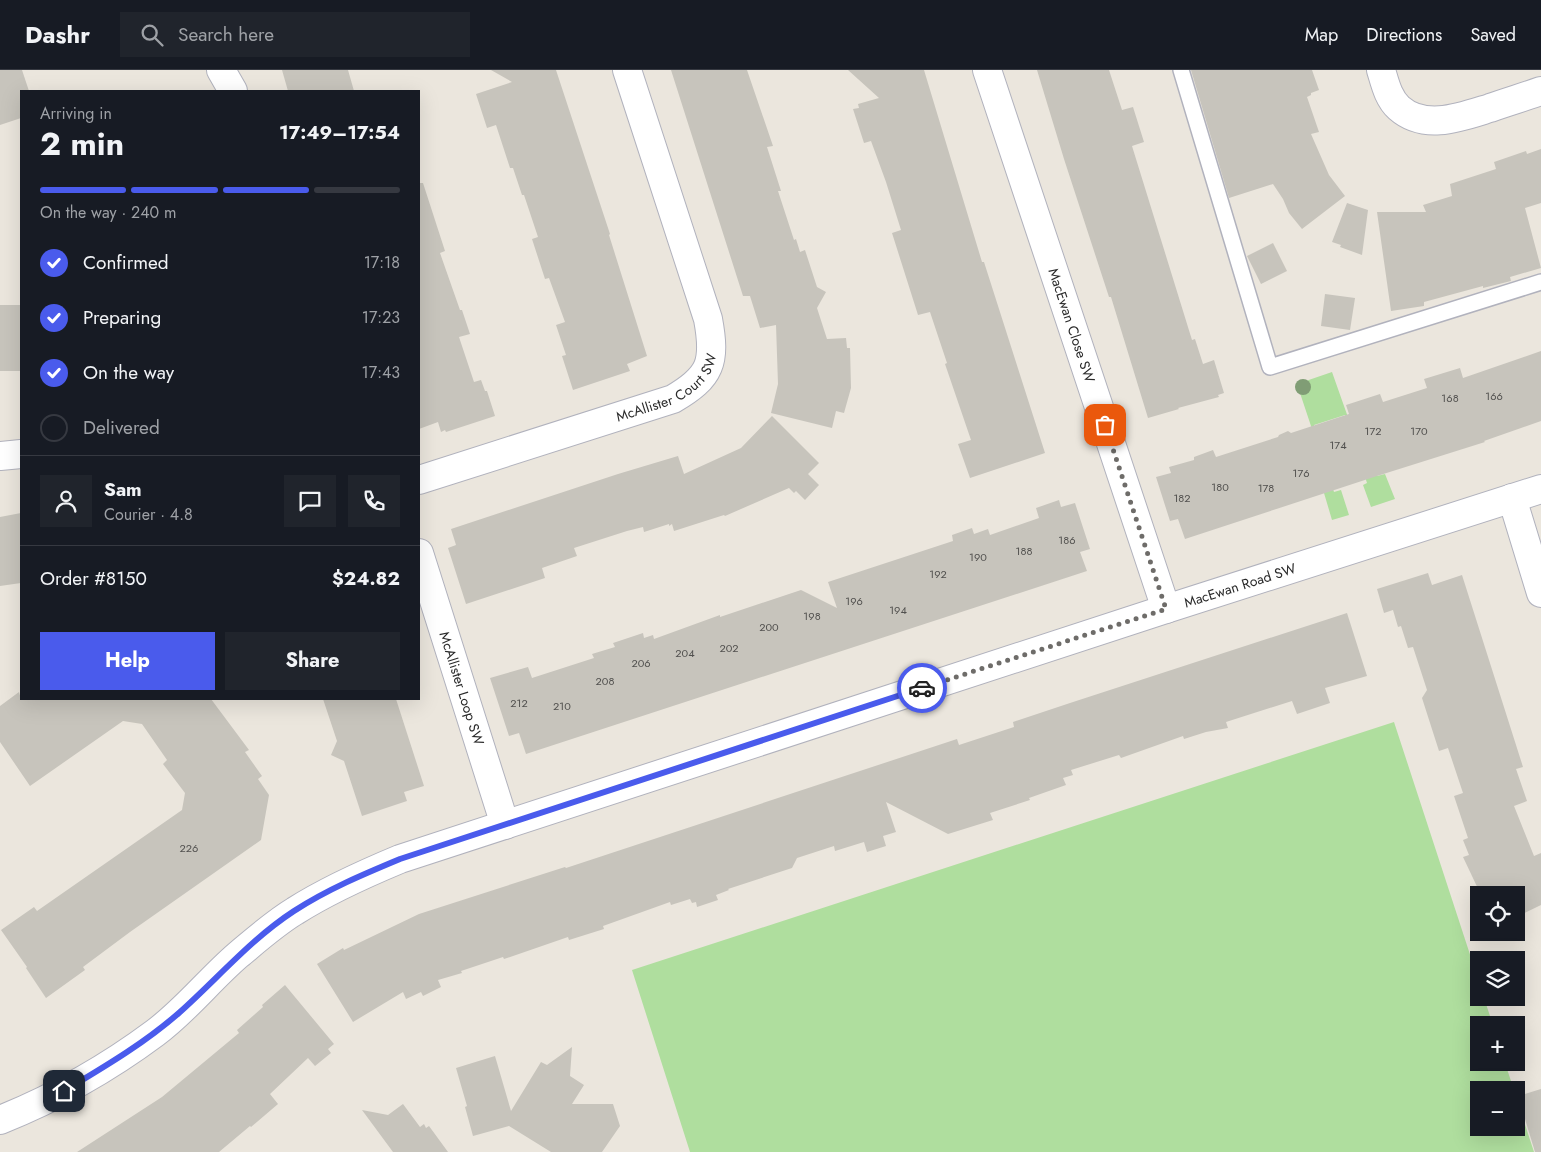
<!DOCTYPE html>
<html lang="en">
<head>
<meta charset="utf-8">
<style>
	body { margin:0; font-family:Jost,sans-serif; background:#20242c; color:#f1f3f6; height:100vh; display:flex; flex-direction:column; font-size:19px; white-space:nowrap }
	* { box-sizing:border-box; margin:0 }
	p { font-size:16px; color:#9ea1a6 }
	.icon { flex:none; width:28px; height:28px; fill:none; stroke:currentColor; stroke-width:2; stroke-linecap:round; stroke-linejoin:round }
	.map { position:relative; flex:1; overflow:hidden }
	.panel { position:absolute; left:20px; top:20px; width:400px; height:610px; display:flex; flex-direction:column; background:#171b24; border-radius:0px; box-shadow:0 5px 20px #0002 }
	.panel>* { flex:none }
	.buttons { position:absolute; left:1470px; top:816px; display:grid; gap:10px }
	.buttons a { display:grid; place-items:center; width:55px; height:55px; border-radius:0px; background:#171b24; box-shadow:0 5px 20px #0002; font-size:25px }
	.pin { position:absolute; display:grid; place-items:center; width:42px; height:42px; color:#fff; margin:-21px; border-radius:10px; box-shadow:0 2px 8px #0006 }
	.courier { position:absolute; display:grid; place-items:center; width:50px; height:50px; margin:-25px; border:4px solid #4a5bec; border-radius:50%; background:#fff; color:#222; box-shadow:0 1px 6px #0007 }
	.head em { font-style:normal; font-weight:700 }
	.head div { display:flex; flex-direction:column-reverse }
	.head { display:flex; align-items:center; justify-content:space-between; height:85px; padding:0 20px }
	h1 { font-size:32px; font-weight:700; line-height:38px }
	.bar { display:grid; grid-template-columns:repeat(4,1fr); gap:8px 5px; align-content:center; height:60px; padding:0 20px }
	.bar i { height:6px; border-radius:4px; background:#363941 }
	.bar .selected { background:#4a5bec }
	.bar p { grid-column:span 4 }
	.line { display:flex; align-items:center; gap:12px; padding:0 20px; border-top:1px solid #363941 }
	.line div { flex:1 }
	.round { display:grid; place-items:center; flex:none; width:52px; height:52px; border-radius:0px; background:#20242c }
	ol { padding:0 20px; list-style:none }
	li { display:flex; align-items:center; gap:15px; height:55px }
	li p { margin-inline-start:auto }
	li .icon { padding:5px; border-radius:50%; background:#4a5bec; color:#fff; stroke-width:4 }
	li:last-child { color:#9ea1a6 }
	li i { width:28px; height:28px; border:2px solid #363941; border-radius:50% }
	.action { display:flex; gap:10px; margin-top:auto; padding:10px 20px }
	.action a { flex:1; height:58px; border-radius:0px; background:#4a5bec; color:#fff; font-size:20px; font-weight:700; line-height:58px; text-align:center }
	.action a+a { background:#20242c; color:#f1f3f6 }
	header { display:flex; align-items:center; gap:30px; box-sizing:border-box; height:70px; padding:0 25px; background:#171b24; border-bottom:1px solid #363941 }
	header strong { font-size:24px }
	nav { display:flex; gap:28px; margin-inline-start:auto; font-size:18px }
	.search { width:350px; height:45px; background:#20242c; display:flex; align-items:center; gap:12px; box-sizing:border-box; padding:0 18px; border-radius:0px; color:#9ea1a6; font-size:19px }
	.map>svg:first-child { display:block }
	.green { fill:#afde9e }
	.building { fill:#c7c4bc }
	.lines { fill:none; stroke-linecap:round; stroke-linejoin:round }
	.lane-casing { stroke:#b1b2bd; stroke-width:18 }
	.street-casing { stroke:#b1b2bd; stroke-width:30 }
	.secondary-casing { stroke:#b1b2bd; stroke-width:30 }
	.lane { stroke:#fff; stroke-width:15 }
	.street { stroke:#fff; stroke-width:28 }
	.secondary { stroke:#fff; stroke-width:28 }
	.tree { fill:#809d75 }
	.done { stroke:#6e6c69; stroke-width:5; stroke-dasharray:0 9 }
	.route { stroke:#4a5bec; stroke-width:6 }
	.labels { text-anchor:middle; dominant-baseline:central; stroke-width:4; stroke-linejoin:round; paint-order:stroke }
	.number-label { font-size:11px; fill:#51504e }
	.street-label { font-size:14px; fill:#2a2a2a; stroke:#fff }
</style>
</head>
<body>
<header>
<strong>Dashr</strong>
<div class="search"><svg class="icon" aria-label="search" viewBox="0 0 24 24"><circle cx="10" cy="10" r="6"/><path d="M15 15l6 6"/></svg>Search here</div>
<nav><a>Map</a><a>Directions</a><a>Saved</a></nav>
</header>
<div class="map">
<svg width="1541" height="1082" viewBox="0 0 1541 1082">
	<rect width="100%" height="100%" fill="#ebe6dd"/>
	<!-- green -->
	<g class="green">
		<path d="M1332,302L1350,353L1345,345L1314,355L1315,368L1297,314Z"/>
		<path d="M1371,386L1377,406L1385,404L1395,429L1371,437L1363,415L1367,413L1360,391Z"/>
		<path d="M1316,396L1330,410L1334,422L1341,420L1349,445L1332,450Z"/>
		<path d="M1394,652L1479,912V928H1484L1493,955H1479V992L1505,993L1514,1020H1479V1058H1516V1027L1534,1082H690L632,900Z"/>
	</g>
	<!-- building -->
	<g class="building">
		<path d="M0,0H22L29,21H21V48L0,55Z"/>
		<path d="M282,0H348L354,21H288Z"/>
		<path d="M491,0H556L610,164L609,165L647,286L627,294L630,301L573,320L562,286L566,285L556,255L565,252L549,208L545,209L532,169L538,167L524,125H522L513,98H510L496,55L487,58L476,24L512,12Z"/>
		<path d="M671,0H747L773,76L767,77L781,121H778L794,170L796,169L800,182L805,180L817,217L826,222L817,238L827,269L846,268L847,278H850L851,318L844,343L836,341L832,358L771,343L778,314L776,255L760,258L750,226H743Z"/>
		<path d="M848,0H924L982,192H984L1045,383L970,408L958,374L971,370L945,294L947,293L930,242L918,245L892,163L901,160L886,112L871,71L864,73L853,39L859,38L858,34L879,28Z"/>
		<path d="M1037,0H1109L1122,40L1133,37L1144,72L1132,76L1192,270L1195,269L1203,294L1214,290L1224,323L1218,325L1219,327L1178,338L1179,339L1148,348L1111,227H1109L1064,89Z"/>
		<path d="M1191,0H1312L1319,20L1311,23V25L1307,27L1319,62L1311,64L1329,105L1345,126L1302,159L1289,143L1283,129L1273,114L1229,128Z"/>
		<path d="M1541,79V133L1525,138L1541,198L1510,207L1511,211L1483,218V216L1424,232V236L1391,241L1377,142H1426L1423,135L1452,126L1450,114L1496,99L1494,92L1526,81L1527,84Z"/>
		<path d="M419,113H423L445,181L440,183L460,240H462L470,264L459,267L474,312L481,310L485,321H487L495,346L446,362L445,360L441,362L438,352L419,359Z"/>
		<path d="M1347,133L1368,140L1362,185L1340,177L1341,175L1332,172Z"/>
		<path d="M1273,173L1287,201L1261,214L1247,186Z"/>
		<path d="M1325,224L1355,228L1350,260L1321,256Z"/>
		<rect x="0" y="235" width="21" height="66"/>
		<path d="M1541,281V351L1484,371L1485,372L1377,406L1185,469L1178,449L1170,451L1156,407L1171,403L1169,397L1194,390V387L1213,380L1216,387L1278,367L1279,365L1288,361L1291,363L1349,344L1346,335L1380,324L1383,332L1427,318L1424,309L1460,298L1463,308Z"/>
		<path d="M772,346L819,393L808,404L819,415L805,430L796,421L794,423L789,418L725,446L724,445L674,461L672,454L669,456V454L644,462L643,457L627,461L574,478L577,486L542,498L545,508L466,534L448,478L456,475L451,459L618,404L678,386L684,404L741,378Z"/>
		<path d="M1059,430L1061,437L1075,433L1090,479L1080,482L1087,501L526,684L519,663L509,666L490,608L528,597L532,608L594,588L592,584L615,577L613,573L643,563L644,568L653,565L654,569L720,545V547L801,520L837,538L828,512L953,471L952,465L972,458L974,464L988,459L990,465L1039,448L1036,438Z"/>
		<path d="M21,443V513L0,516V447Z"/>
		<path d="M1428,503L1432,515L1462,505L1523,697L1516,699L1527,731L1514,736L1534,786L1541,783V835L1516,847V825H1481L1463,787L1469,785L1463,770L1468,768L1454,726L1463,723L1448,678L1439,681L1422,628L1427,620L1413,577L1408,578L1401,556L1398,557L1393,540L1384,543L1377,519Z"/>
		<path d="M1347,543L1367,606L1325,618L1330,633L1297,644L1292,631L1226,652L1228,658L1206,662L1184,669L1183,666L1121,688L1119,685L1071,700L1073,705L1063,708L1066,715L1029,728L1030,730L990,743L993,750L948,764L886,732L896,762L883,766L886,776L867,782L864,772L835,781L834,776L797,788L792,798L728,819L729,820L716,825L718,830L697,837L696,832L692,833L690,829L671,835L670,832L603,856L604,859L569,870L568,867L504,889L503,887L461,901L462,903L438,910L441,917L423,926L421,922L406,929L403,922L353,952L317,894L343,878L344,880L419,844L565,797L566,798L957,669L959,675L1014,657L1013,652L1070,633Z"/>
		<path d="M19,622L21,629H211L249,680L245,682L262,706L258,709L269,725L261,770L130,862L83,897L85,900L46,928L26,898L27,897L1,860L34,837L37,841L182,740L185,723L163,694L167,690L142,654L123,651L30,716L0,672V636Z"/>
		<path d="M323,629H396L424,716L404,722L407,731L362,746L344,691L331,685L337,671Z"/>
		<path d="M285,915L334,974L328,979L331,983L315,996L308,988L270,1024L278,1034L251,1057L250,1056L219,1082H77L162,1027L239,963L237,960L263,937L262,935Z"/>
		<path d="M572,977L570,1006L584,1015L572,1034H613L620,1056L602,1082H551L509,1056L473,1066L465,1037L467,1036L456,998L495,986L511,1041L541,992L547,995Z"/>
		<path d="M1541,1019V1082H1535L1518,1026Z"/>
		<path d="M403,1034L420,1057L424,1054L426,1058L429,1056L448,1082H393L362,1040L388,1045Z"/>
	</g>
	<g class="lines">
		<!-- lane casing -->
		<g class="lane-casing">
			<path id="lane" d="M1181,0L1270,297L1541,212"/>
		</g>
		<!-- street casing -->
		<g class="street-casing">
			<g id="street">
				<path d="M221,0L233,21"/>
				<path id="s1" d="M987,0L1166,539"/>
				<path d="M1381,0C1385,13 1388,28 1399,38C1425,61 1461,47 1490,38C1507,32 1524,27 1541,21"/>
				<path d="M0,386L21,384"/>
				<path id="s2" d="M419,410L673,329C711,307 716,292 708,249L627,0"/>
				<path d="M1512,428L1541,523"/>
				<path id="s3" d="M419,483L505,755"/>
			</g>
		</g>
		<!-- secondary casing -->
		<g class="secondary-casing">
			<g id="secondary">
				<path id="s4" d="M0,1050C55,1028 108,998 155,963C186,940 209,910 238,885C256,870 275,853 295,841C328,820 364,804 400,789L1166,539L1541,419"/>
			</g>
		</g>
		<!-- lane -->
		<use href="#lane" class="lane"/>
		<!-- street -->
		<use href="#street" class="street"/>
		<!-- secondary -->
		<use href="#secondary" class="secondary"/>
	</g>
	<!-- trees -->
	<circle class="tree" cx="1303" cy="317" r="8"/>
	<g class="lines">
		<!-- done -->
		<path class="done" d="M922,618L1166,539L1105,355"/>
		<!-- route -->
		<path class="route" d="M64,1021C104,997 145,973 180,942C218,908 251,869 294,841C328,819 364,804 400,789L922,618"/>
	</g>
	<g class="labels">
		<!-- number labels -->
		<g class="number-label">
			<text x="1494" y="326">166</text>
			<text x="1450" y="328">168</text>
			<text x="1373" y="361">172</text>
			<text x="1419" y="361">170</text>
			<text x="1338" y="375">174</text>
			<text x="1301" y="403">176</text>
			<text x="1220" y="417">180</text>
			<text x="1266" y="418">178</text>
			<text x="1182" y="428">182</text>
			<text x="1067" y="470">186</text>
			<text x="1024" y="481">188</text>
			<text x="978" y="487">190</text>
			<text x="938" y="504">192</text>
			<text x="854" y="531">196</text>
			<text x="898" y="540">194</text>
			<text x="812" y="546">198</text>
			<text x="769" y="557">200</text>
			<text x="729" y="578">202</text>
			<text x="685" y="583">204</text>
			<text x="641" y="593">206</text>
			<text x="605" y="611">208</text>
			<text x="519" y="633">212</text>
			<text x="562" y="636">210</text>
			<text x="189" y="778">226</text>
		</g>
		<!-- street labels -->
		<g class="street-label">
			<text stroke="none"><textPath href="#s1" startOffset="269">MacEwan Close SW</textPath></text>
			<text stroke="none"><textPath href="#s2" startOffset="268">McAllister Court SW</textPath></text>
			<text stroke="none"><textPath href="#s4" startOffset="1365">MacEwan Road SW</textPath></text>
			<text stroke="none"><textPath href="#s3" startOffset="142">McAllister Loop SW</textPath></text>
		</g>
	</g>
</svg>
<div class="buttons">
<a><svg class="icon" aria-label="locate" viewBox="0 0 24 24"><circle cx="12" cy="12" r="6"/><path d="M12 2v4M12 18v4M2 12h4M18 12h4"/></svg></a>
<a><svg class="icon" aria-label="layers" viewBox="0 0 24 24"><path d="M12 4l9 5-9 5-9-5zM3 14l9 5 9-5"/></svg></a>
<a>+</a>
<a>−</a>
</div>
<div class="pin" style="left:1105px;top:355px;background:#ea580c"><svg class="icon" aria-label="bag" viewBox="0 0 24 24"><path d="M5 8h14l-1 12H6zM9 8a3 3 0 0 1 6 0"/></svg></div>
<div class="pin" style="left:64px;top:1021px;background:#1f2937"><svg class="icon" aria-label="home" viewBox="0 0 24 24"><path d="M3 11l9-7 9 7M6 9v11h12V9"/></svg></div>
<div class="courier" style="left:922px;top:618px"><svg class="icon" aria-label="car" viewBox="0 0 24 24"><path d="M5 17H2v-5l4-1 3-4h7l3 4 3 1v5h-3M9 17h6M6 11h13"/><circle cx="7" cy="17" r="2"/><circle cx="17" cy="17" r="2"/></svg></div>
<section class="panel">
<div class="head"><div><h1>2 min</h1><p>Arriving in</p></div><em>17:49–17:54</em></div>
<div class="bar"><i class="selected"></i><i class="selected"></i><i class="selected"></i><i></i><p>On the way · 240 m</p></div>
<ol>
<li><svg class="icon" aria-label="check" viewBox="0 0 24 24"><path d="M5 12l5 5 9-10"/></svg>Confirmed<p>17:18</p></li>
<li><svg class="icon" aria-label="check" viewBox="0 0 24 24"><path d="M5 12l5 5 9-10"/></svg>Preparing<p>17:23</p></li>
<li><svg class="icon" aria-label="check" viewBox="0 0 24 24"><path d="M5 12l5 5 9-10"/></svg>On the way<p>17:43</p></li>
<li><i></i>Delivered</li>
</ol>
<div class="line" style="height:90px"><a class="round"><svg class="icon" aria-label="person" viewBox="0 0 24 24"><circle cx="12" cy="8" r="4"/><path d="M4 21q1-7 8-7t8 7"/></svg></a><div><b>Sam</b><p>Courier · 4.8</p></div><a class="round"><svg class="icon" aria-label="chat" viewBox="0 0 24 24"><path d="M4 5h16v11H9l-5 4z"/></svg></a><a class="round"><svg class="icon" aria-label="phone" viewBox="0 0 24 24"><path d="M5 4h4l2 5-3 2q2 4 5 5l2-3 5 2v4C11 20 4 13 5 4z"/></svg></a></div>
<div class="line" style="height:65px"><div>Order #8150</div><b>$24.82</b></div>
<div class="action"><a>Help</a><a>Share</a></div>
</section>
</div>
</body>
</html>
